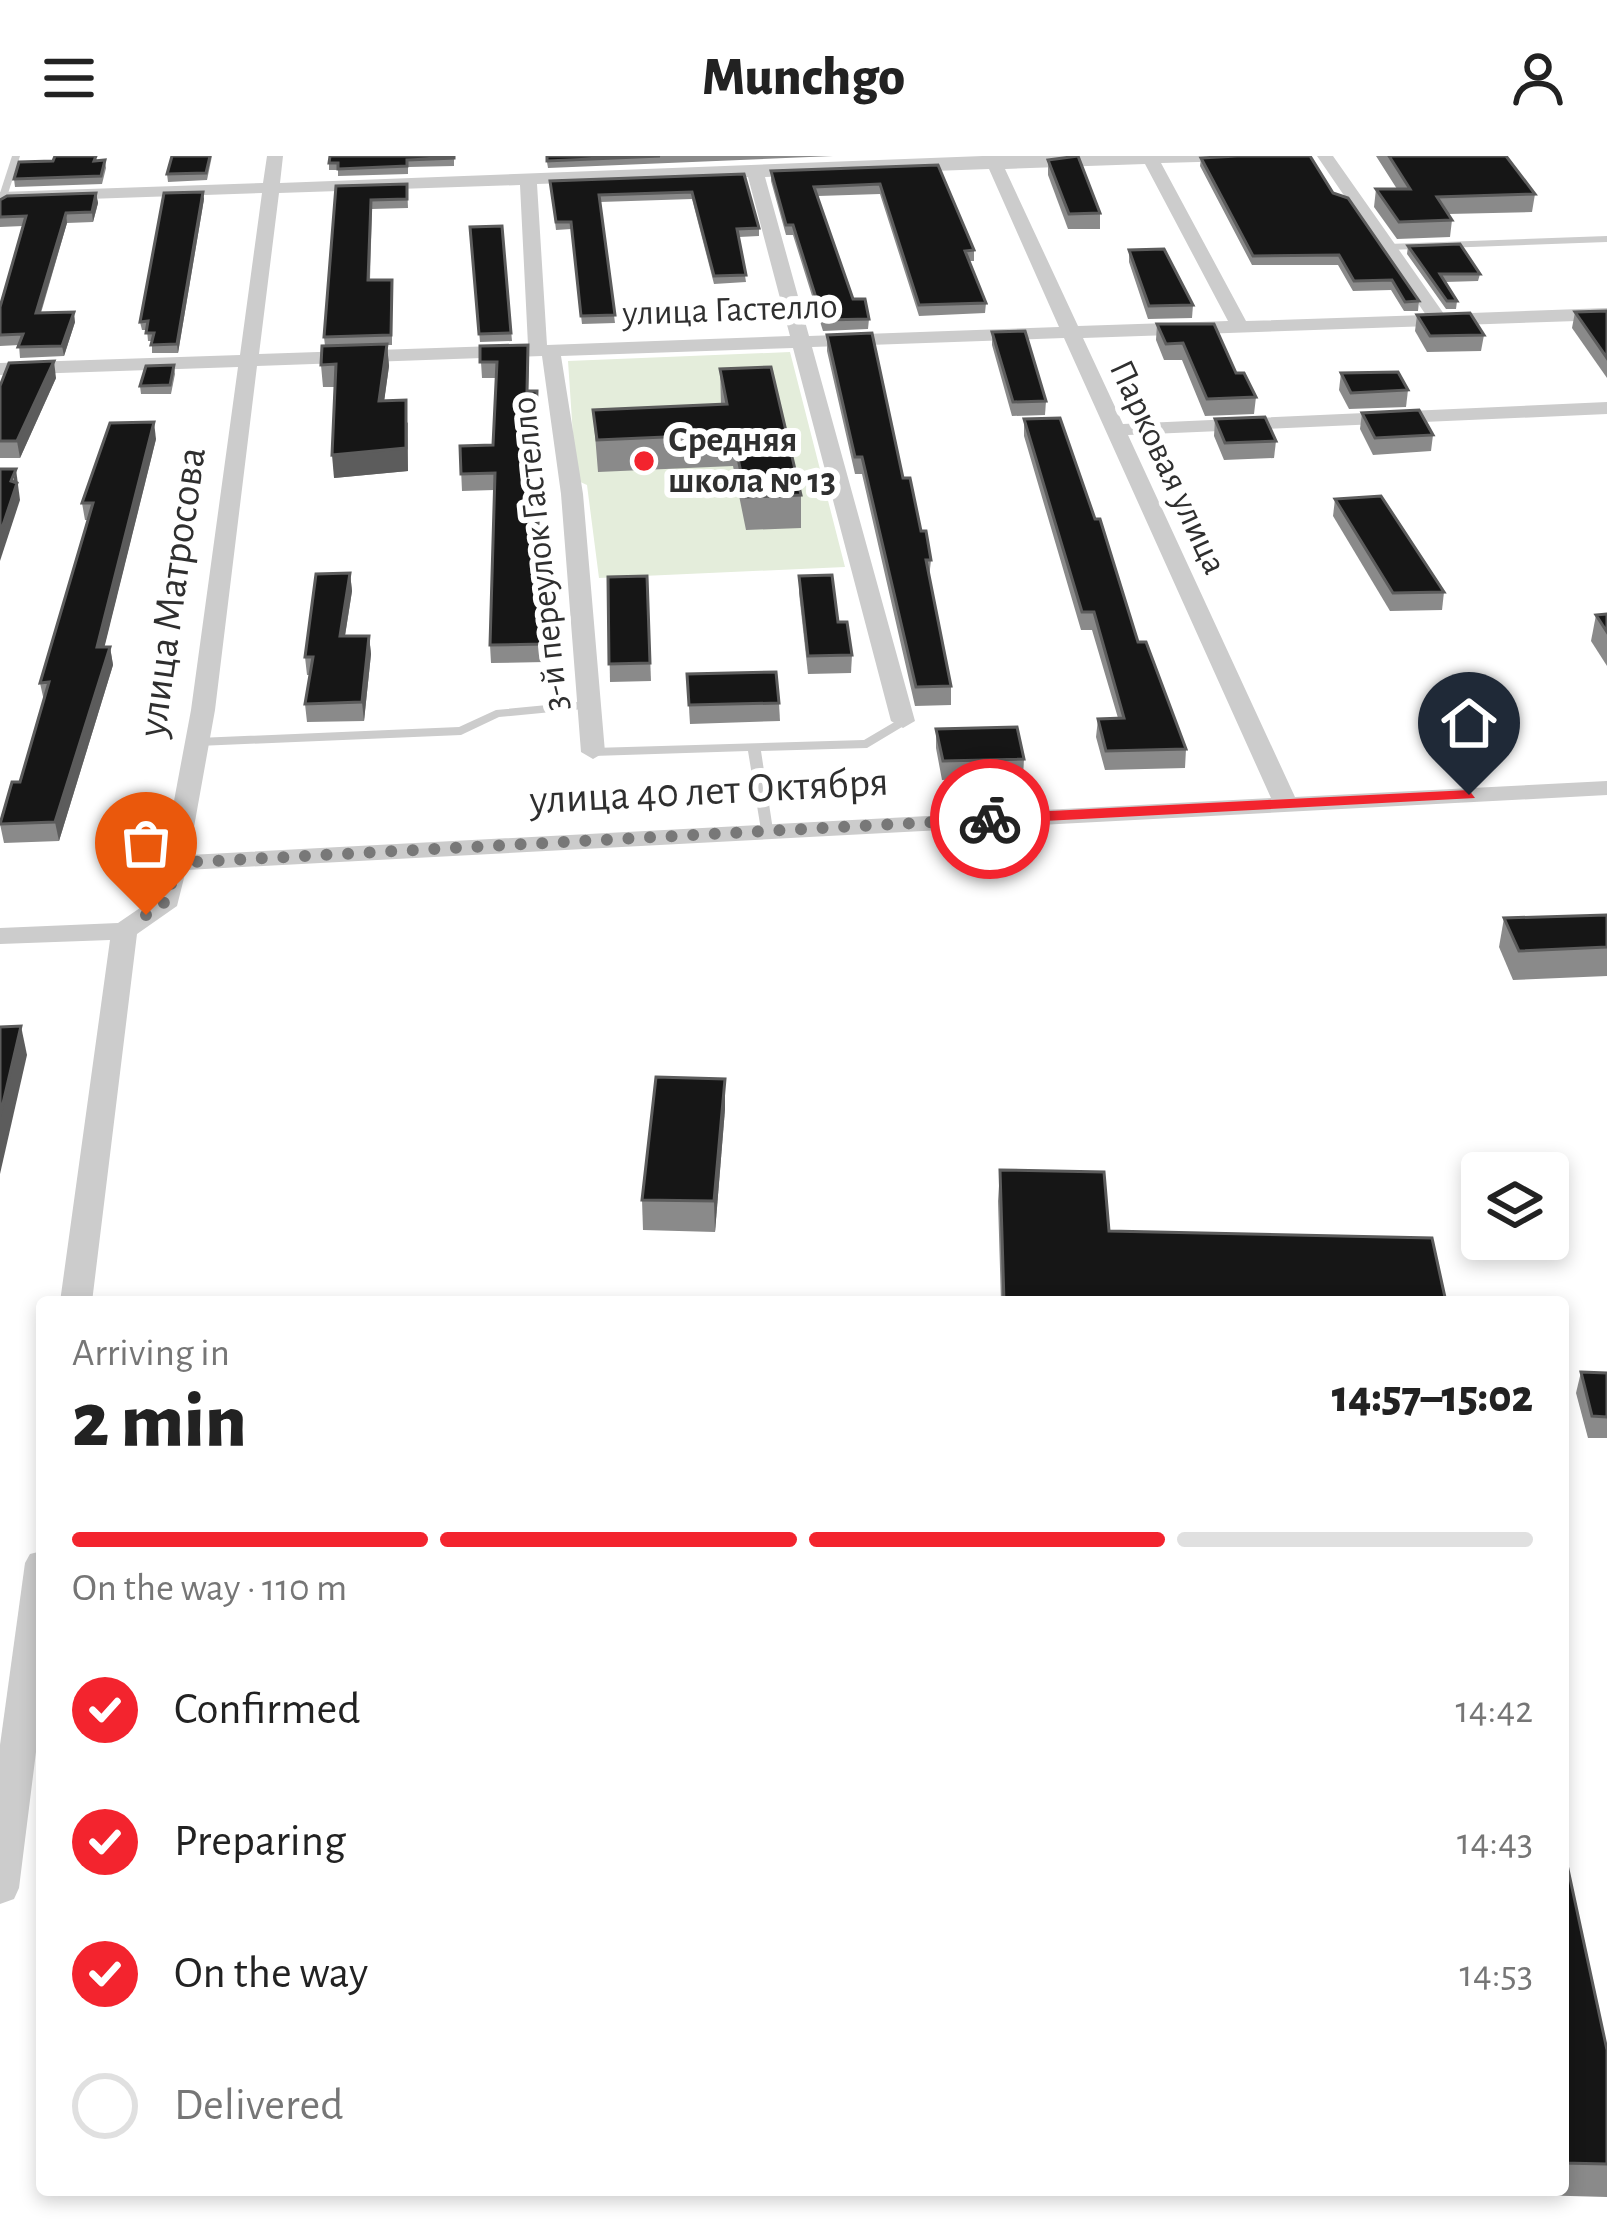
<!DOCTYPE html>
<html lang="en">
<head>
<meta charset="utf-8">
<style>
	body { margin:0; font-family:"Alegreya Sans",sans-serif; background:#f6f6f6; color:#222; height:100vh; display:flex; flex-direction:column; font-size:45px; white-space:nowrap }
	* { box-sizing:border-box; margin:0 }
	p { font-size:39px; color:#767676 }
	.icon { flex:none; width:66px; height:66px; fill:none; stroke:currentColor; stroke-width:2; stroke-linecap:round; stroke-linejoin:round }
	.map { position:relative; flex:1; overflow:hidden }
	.panel { position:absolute; left:36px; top:1140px; width:1533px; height:900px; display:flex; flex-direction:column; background:#fff; border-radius:12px; box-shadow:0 6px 18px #0003 }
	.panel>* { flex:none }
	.buttons { position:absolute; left:1461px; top:996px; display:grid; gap:24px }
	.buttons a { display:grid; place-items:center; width:108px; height:108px; border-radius:12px; background:#fff; box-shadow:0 6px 18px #0003; font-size:60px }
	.pin { position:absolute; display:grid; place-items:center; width:102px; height:102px; color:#fff; margin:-123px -51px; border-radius:50% 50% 50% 0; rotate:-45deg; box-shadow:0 0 12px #0007 }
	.pin .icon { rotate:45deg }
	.courier { position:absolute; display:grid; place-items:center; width:120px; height:120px; margin:-60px; border:9px solid #f3242e; border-radius:50%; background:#fff; color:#222; box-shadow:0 3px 15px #0007 }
	.head em { font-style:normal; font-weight:800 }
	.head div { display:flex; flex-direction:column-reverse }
	.head { display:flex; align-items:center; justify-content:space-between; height:204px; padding:0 36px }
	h1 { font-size:78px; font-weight:800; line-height:90px }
	.bar { display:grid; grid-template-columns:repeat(4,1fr); gap:18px 12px; align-content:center; height:144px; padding:0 36px }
	.bar i { height:15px; border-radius:9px; background:#e0e0e0 }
	.bar .active { background:#f3242e }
	.bar p { grid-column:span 4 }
	ol { padding:0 36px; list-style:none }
	li { display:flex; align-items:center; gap:36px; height:132px }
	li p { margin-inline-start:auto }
	li .icon { padding:12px; border-radius:50%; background:#f3242e; color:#fff; stroke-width:4 }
	li:last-child { color:#767676 }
	li i { width:66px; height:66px; border:6px solid #e0e0e0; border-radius:50% }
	header { display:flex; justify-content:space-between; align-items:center; height:156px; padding:0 36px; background:#fff; font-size:54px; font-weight:800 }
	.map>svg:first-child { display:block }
	.green { fill:#e4eddb }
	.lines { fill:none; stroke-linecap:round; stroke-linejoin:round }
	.lane { fill:#ccc; fill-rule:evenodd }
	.street { fill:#ccc; fill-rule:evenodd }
	.wall { fill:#8a8a8a }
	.shaded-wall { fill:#5c5c5c }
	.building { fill:#161616; stroke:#5c5c5c; stroke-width:3 }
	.route { fill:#f3242e }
	.done { stroke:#787878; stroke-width:12; stroke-dasharray:0 21.6 }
	.poi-dot { fill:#f3242e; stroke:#fff; stroke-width:4.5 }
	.labels { text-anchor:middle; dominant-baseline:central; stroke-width:12; stroke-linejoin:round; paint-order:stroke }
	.far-street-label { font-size:36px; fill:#2f2f2f; stroke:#fff }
	.far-poi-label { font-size:36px; font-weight:bold; fill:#2f2f2f; stroke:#fff; text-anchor:start }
	.street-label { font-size:42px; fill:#2f2f2f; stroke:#fff }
</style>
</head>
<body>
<header><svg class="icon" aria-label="menu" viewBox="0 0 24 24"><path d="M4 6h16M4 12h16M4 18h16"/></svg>Munchgo<svg class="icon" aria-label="person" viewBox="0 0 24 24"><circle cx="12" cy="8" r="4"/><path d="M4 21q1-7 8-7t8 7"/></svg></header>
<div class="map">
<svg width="1607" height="2076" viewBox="0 0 1607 2076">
	<rect width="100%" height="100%" fill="#fff"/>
	<!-- green -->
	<path class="green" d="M790,196L845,411L599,422L587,329L576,324L568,205Z"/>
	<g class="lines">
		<!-- lane -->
		<g class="lane">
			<path d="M12,0H20L4,50L0,53V37Z"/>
			<path d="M1607,80V86L1388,94L1384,91L1388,88Z"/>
			<path d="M589,545L593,546V552L499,561L461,579L198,590L192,586L198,582L459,571L496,554Z"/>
			<path d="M903,561L909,565L907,568L867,592L761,595L773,674L767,678L761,674L748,595L593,600L587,596L593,592L864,584Z"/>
		</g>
		<!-- street -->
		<g class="street">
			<path d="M267,0H283L280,27L983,0H1243L1235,5L1161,7L1246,165L1426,159L1317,0H1333L1444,158L1607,152V164L1083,182L1123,268L1607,246V258L1128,279L1295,641L1607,625V639L186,714L177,750L137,778L92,1146H60L110,784L0,788V772L118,767L156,741L191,554L238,211L0,219V207L240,199L262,37L0,46V36L263,27ZM1145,8L1228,165L1078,170L1005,13ZM989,13L1059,171L809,180L765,21ZM748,21L790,180L547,189L537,28ZM520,29L528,189L259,198L279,37ZM1064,182L1271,642L189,699L215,554L257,210L542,200L561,338L581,596L593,603L605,596L583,338L561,200L793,192L891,565L903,572L915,565L812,191Z"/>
			<path d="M42,1395V1548L19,1732L14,1743L0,1748V1589L25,1407L30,1398Z"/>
		</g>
	</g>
	<!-- wall -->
	<g class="wall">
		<path d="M212,0L207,24L168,26L167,18Z"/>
		<path d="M454,0V10L408,11V18L338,20V14H329V7Z"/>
		<path d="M546,0H833L548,12Z"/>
		<path d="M1376,0H1506L1535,38L1532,56L1448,58L1452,64L1450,81L1397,83L1374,51L1376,33H1397Z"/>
		<path d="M1201,2L1333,37L1419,145L1418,155H1404L1391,134L1353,135L1338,109H1252L1200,10Z"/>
		<path d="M105,4L106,12L102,28L15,31L14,23Z"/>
		<path d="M1048,4L1100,57V73H1068L1048,19Z"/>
		<path d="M938,9L974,94V105H969L986,147L985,157L919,160L880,38L818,40L853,143L869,163L868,173L823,175L793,79H786L771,25V15Z"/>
		<path d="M744,18L759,72V80L739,81L746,126L714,128L692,43L600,46L615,167L582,168L571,73L556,74L550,25Z"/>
		<path d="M407,28L408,52L372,53L370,124H392V189H387L389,210L384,245L408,267V315L334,322L335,231H323L321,209L325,190L324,181L336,30Z"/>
		<path d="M96,37L98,47L93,66L67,67L41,157L75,166L64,200L20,202L19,189L0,190V151L23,70L0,71V44Z"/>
		<path d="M204,43L178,197H152V185H148L147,174H142L140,166Z"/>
		<path d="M502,70L512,185L480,186L470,71Z"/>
		<path d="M1408,90L1480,118L1478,125L1445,126L1457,145L1456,153H1446L1407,98Z"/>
		<path d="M1129,94L1193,149L1192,162L1148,163L1129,106Z"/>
		<path d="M1607,155V222L1572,172L1575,156Z"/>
		<path d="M1417,159L1484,179L1481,195L1427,196L1415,175Z"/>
		<path d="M1157,168L1236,217L1256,241L1254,258L1205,260L1182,204H1164L1156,184Z"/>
		<path d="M992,176L1046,245L1045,259L1012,260L992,189Z"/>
		<path d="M827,179L903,322L931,404L929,422L951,530V549L915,550L862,318H855L827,195Z"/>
		<path d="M480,190L529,205L528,235H537V281L526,282L530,335L540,352L539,388L552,405L545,506L491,507L490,489L494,334L462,335L460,290L493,289L496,222H482Z"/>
		<path d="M174,209L175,218L171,238H141L140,230Z"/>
		<path d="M720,213L801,339V372L746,374L733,310L598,316L593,254L721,249Z"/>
		<path d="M1341,217L1408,234L1406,251L1349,253L1339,234Z"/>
		<path d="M56,222L20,302H0V230Z"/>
		<path d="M1362,257L1433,279L1431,295L1373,299L1360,273Z"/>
		<path d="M1024,263L1138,486L1186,593L1185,612L1105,614L1096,581L1098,563L1118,562L1092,474H1081L1024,280Z"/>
		<path d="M1215,263L1276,285L1274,302L1224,304L1214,280Z"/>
		<path d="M156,283L104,491H110L113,509L59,685L4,687L0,668L20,626L44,545L40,527L88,364H85L82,347Z"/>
		<path d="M1335,343L1444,436L1442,454L1390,455L1333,360Z"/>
		<path d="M350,417L352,435L345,480H369L371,498L364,565L307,566L305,548L310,519H307L305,501Z"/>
		<path d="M647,420L651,525L610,526L608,421Z"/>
		<path d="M799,420L838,466L852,499L851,517L808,518L799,437Z"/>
		<path d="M1607,458V510L1591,485L1596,459Z"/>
		<path d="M687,518L779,547L780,565L690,568Z"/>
		<path d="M936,573L1024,603L1023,621L942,624L936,592Z"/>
		<path d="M1607,759V820L1513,824L1499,791L1504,762Z"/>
		<path d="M725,923V953L715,1076L643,1074L642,1044Z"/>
		<path d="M1000,1014L1109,1075L1446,1146H1001L998,1045Z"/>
		<path d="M1581,1216L1607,1217V1282H1588L1576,1237Z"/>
		<path d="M1563,1690L1607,1894V2041L1349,2034H1563Z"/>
		<path d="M427,2034H521L520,2039L427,2036Z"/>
	</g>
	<!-- shaded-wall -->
	<g class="shaded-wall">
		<path d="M203,36L204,43L178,197L177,188Z"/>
		<path d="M96,37L98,47L93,66L92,56Z"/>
		<path d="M66,57L67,67L37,168L36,157Z"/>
		<path d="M74,156L75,166L64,200L62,190Z"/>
		<path d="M387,188L389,210L381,268L379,245Z"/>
		<path d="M54,205L56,222L20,302L17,285Z"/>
		<path d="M406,244L408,315L334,322L332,299Z"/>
		<path d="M154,266L156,283L100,509L97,491Z"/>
		<path d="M16,313L20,344L0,405V378Z"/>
		<path d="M551,388L552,405L545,506L544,488Z"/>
		<path d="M350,417L352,435L342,498L340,480Z"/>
		<path d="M369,480L371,498L364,565L362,546Z"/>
		<path d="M110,491L113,509L59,685L55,666Z"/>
		<path d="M21,870L27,899L0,1018V960Z"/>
		<path d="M725,923V953L715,1076L714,1045Z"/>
	</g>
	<!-- building -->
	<g class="building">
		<path d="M55,0H96L94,5L105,4L101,20L14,23L19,6L53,5Z"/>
		<path d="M172,0H210L206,17L167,18Z"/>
		<path d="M330,0H454V2L407,4V10L338,13V7H329Z"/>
		<path d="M547,0H660L547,5Z"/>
		<path d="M1078,0L1100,57L1069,58L1048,4Z"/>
		<path d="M1237,0H1310L1333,37L1348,42L1419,145L1405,146L1392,124L1354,125L1339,99L1253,100L1201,2Z"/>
		<path d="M1389,0H1506L1535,38L1437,41L1452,64L1399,66L1376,33H1410Z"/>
		<path d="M938,9L974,94L965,95L986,147L919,149L880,28L814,31L853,143H865L869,163L823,164L793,69H786L771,15Z"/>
		<path d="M744,18L759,72L737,73L746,119L714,120L692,36L599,39L615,159L581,160L571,66H556L550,25Z"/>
		<path d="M407,28V43L371,44L368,124H392L391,179L324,181L336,30Z"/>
		<path d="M203,36L177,188L151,189L154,177H146L148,165L140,166L164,37Z"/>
		<path d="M96,37L92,56L66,57L36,157L74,156L62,190L18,191L23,178L0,179V151L26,60L0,61V44L7,40Z"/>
		<path d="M502,70L511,177L479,178L470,71Z"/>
		<path d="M1460,88L1480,118H1440L1457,145H1447L1408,90Z"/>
		<path d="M1164,93L1193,149L1149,150L1129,94Z"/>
		<path d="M1607,155V202L1575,156Z"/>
		<path d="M1470,157L1484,179L1430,180L1417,159Z"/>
		<path d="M1157,168H1214L1236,217H1244L1256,241L1207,243L1183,187L1166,188Z"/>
		<path d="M1025,175L1046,245L1013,246L992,176Z"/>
		<path d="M872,177L903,322H910L921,375H926L931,404H926L951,530L916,531L862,301H855L827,179Z"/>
		<path d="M387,188L379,245L406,244V292L332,299L336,208L321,209L322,190Z"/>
		<path d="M528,189L527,235H537L536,265H525L530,335H539L537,388H551L544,488L490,489L495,317L461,318L460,290L493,289L497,206H480V190Z"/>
		<path d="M54,205L17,285H0V230L9,207Z"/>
		<path d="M174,209L170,229L140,230L146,210Z"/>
		<path d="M771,211L801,339L746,341L733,278L597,284L593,254L727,248L720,213Z"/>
		<path d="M1398,216L1408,234L1351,237L1341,217Z"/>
		<path d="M1419,254L1433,279L1375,282L1362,257Z"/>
		<path d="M1265,261L1276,285L1225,287L1215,263Z"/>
		<path d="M1060,262L1095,363H1100L1138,486H1146L1186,593L1106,595L1098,563L1124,562L1094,456H1082L1024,263Z"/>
		<path d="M154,266L97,491H110L55,666L0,668L12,626H20L49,526L40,527L93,347H82L110,267Z"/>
		<path d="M0,313H16L11,325L17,327L0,378Z"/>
		<path d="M1381,340L1444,436L1393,437L1335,343Z"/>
		<path d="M350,417L340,480H369L362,546L305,548L313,501H305L316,418Z"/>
		<path d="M832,419L838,466H847L852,499L808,500L799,420Z"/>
		<path d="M647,420L650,507L609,508L608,421Z"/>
		<path d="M1607,458V476L1596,459Z"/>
		<path d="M776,516L779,547L689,549L687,518Z"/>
		<path d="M1017,571L1024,603L943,605L936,573Z"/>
		<path d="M1607,759V791L1519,795L1504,762Z"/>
		<path d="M21,870L0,960V871Z"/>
		<path d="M656,921L725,923L714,1045L642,1044Z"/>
		<path d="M1000,1014L1104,1016L1109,1075L1432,1082L1446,1146H1004Z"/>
		<path d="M1581,1216L1607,1217V1261L1592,1260Z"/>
		<path d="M1563,1690L1607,1894V2008L1563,2007Z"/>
	</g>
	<!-- route -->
	<path class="route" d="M1469,634L1475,642L990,668L982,663L990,658Z"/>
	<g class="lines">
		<!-- done -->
		<path class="done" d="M146,759L168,744L175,707L990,663"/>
	</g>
	<!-- markers -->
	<circle class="poi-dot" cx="644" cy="305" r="12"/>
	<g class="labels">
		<!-- far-street labels -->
		<g class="far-street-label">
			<text transform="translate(730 154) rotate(-2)">улица Гастелло</text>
			<text transform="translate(1168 311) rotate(65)">Парковая улица</text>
			<text transform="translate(540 398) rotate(-96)">3-й переулок Гастелло</text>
		</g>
		<!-- far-poi labels -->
		<g class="far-poi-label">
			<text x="668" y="284">Средняя<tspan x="668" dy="41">школа № 13</tspan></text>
		</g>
		<!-- street labels -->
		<g class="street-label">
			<text transform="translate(172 436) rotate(-82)">улица Матросова</text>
			<text transform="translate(709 635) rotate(-3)">улица 40 лет Октября</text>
		</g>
	</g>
</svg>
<div class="buttons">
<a><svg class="icon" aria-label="layers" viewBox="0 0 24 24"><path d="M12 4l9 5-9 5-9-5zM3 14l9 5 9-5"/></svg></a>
</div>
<div class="pin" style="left:146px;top:759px;background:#ea580c"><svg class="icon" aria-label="bag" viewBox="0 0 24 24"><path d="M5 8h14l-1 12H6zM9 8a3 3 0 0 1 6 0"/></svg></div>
<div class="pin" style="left:1469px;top:639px;background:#1f2937"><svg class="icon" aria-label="home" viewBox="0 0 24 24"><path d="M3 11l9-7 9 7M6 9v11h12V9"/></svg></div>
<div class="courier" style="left:990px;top:663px"><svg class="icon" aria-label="bike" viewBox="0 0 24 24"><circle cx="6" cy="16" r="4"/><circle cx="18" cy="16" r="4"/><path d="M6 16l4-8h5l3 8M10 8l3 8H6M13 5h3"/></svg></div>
<section class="panel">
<div class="head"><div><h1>2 min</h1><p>Arriving in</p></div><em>14:57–15:02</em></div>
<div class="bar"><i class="active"></i><i class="active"></i><i class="active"></i><i></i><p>On the way · 110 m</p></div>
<ol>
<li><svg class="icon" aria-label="check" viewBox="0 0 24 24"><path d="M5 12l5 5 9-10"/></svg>Confirmed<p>14:42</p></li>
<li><svg class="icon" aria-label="check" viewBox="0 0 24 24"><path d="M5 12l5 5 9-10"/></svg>Preparing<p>14:43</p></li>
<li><svg class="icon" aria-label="check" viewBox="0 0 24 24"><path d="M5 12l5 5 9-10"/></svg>On the way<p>14:53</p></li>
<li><i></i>Delivered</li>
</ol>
</section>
</div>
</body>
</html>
